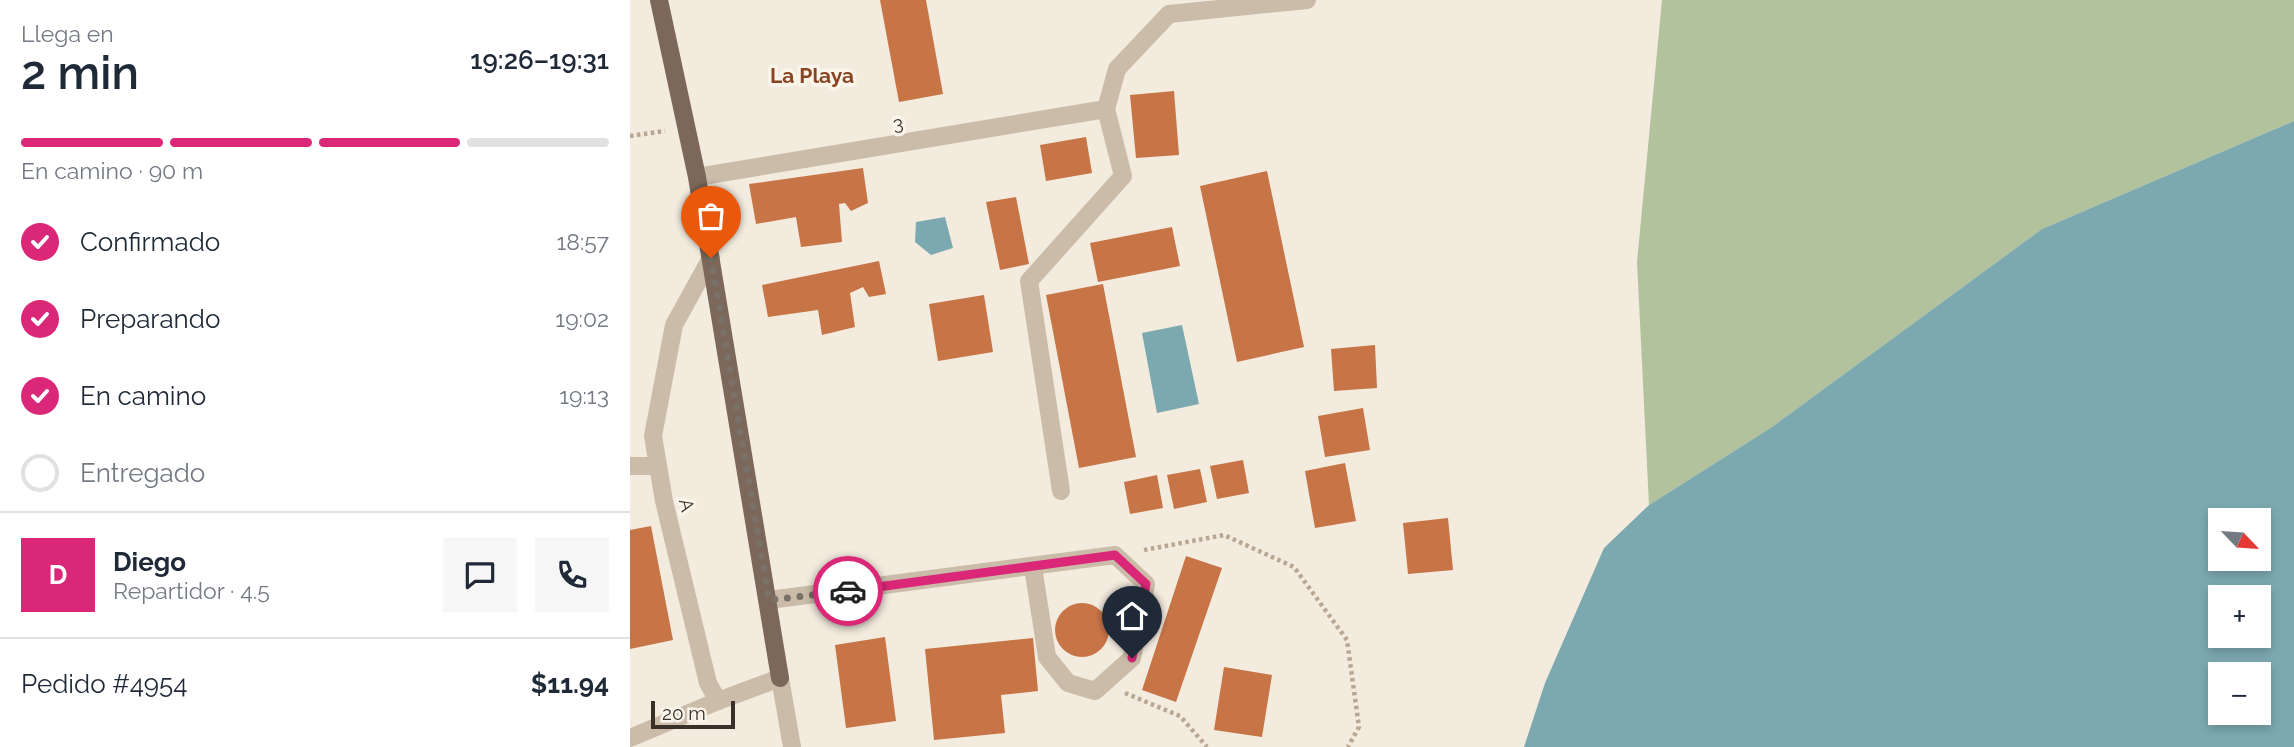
<!DOCTYPE html>
<html lang="es">
<head>
<meta charset="utf-8">
<style>
	body { margin:0; font-family:Raleway,sans-serif; background:#f6f6f7; color:#1f2937; height:100vh; display:flex; flex-direction:column; font-size:26px; white-space:nowrap }
	* { box-sizing:border-box; margin:0 }
	p { font-size:23px; color:#747a83 }
	.icon { flex:none; width:38px; height:38px; fill:none; stroke:currentColor; stroke-width:2; stroke-linecap:round; stroke-linejoin:round }
	.map { position:relative; flex:1; overflow:hidden }
	.sheet { display:flex; flex-direction:column; background:#fff; width:630px }
	.sheet>* { flex:none }
	.needle { width:46px; rotate:115deg }
	.buttons { position:absolute; left:1578px; top:508px; display:grid; gap:14px }
	.buttons a { display:grid; place-items:center; width:63px; height:63px; border-radius:0px; background:#fff; box-shadow:0 4px 10px #0003; font-size:35px }
	.scale { position:absolute; left:21px; bottom:18px; width:84px; box-sizing:border-box; padding-left:7px; border:4px solid #393029; border-top:0; font-size:19px; line-height:24px; white-space:nowrap; color:#393029; -webkit-text-stroke:5px #faf5eb; paint-order:stroke }
	.pin { position:absolute; display:grid; place-items:center; width:60px; height:60px; color:#fff; margin:-72px -30px; border-radius:50% 50% 50% 0; rotate:-45deg; box-shadow:0 0 7px #0007 }
	.pin .icon { rotate:45deg }
	.courier { position:absolute; display:grid; place-items:center; width:70px; height:70px; margin:-35px; border:5px solid #db2777; border-radius:50%; background:#fff; color:#222; box-shadow:0 2px 9px #0007 }
	.overview em { font-style:normal; font-weight:600 }
	.overview div { display:flex; flex-direction:column-reverse }
	.overview { display:flex; align-items:center; justify-content:space-between; height:119px; padding:0 21px }
	h1 { font-size:46px; font-weight:600; line-height:52px }
	.bar { display:grid; grid-template-columns:repeat(4,1fr); gap:10px 7px; align-content:center; height:84px; padding:0 21px }
	.bar i { height:9px; border-radius:5px; background:#e0e1e3 }
	.bar .selected { background:#db2777 }
	.bar p { grid-column:span 4 }
	.line { display:flex; align-items:center; gap:18px; padding:0 21px; border-top:2px solid #e0e1e3 }
	.line div { flex:1 }
	.round { display:grid; place-items:center; flex:none; width:74px; height:74px; border-radius:0px; background:#f6f6f7 }
	ol { padding:0 21px; list-style:none }
	li { display:flex; align-items:center; gap:21px; height:77px }
	li p { margin-inline-start:auto }
	li .icon { padding:7px; border-radius:50%; background:#db2777; color:#fff; stroke-width:4 }
	li:last-child { color:#747a83 }
	li i { width:38px; height:38px; border:4px solid #e0e1e3; border-radius:50% }
	main { display:flex; flex:1; min-height:0 }
	.map>svg:first-child { display:block }
	.green { fill:#b2c29d }
	.water { fill:#7ca9b0; fill-rule:evenodd }
	.building { fill:#c77447 }
	.lines { fill:none; stroke-linecap:round; stroke-linejoin:round }
	.path { stroke:#b7a793; stroke-width:4.5; stroke-dasharray:3.5 3.5; stroke-linecap:butt }
	.minor { stroke:#cbbca9; stroke-width:18 }
	.major { stroke:#7b685a; stroke-width:18 }
	.done { stroke:#7a7168; stroke-width:7; stroke-dasharray:0 12.6 }
	.route { stroke:#db2777; stroke-width:9 }
	.labels { text-anchor:middle; dominant-baseline:central; stroke-width:7; stroke-linejoin:round; paint-order:stroke }
	.street-label { font-size:19px; fill:#393029; stroke:#faf5eb }
	.neighbourhood-label { font-size:21px; font-weight:bold; fill:#894421; stroke:#faf5eb }
</style>
</head>
<body>
<main>
<section class="sheet">
<div class="overview"><div><h1>2 min</h1><p>Llega en</p></div><em>19:26–19:31</em></div>
<div class="bar"><i class="selected"></i><i class="selected"></i><i class="selected"></i><i></i><p>En camino · 90 m</p></div>
<ol>
<li><svg class="icon" aria-label="check" viewBox="0 0 24 24"><path d="M5 12l5 5 9-10"/></svg>Confirmado<p>18:57</p></li>
<li><svg class="icon" aria-label="check" viewBox="0 0 24 24"><path d="M5 12l5 5 9-10"/></svg>Preparando<p>19:02</p></li>
<li><svg class="icon" aria-label="check" viewBox="0 0 24 24"><path d="M5 12l5 5 9-10"/></svg>En camino<p>19:13</p></li>
<li><i></i>Entregado</li>
</ol>
<div class="line" style="height:126px"><b class="round" style="background:#db2777;color:#fff">D</b><div><b>Diego</b><p>Repartidor · 4.5</p></div><a class="round"><svg class="icon" aria-label="chat" viewBox="0 0 24 24"><path d="M4 5h16v11H9l-5 4z"/></svg></a><a class="round"><svg class="icon" aria-label="phone" viewBox="0 0 24 24"><path d="M5 4h4l2 5-3 2q2 4 5 5l2-3 5 2v4C11 20 4 13 5 4z"/></svg></a></div>
<div class="line" style="height:91px"><div>Pedido #4954</div><b>$11.94</b></div>
</section>
<div class="map">
<svg width="1664" height="747" viewBox="0 0 1664 747">
	<rect width="100%" height="100%" fill="#f3ebde"/>
	<!-- green -->
	<path class="green" d="M1032,0H1664V121L1412,229L1142,427L1019,505L1007,262Z"/>
	<!-- water -->
	<g class="water">
		<path d="M1664,121V747H894L915,683L974,548L1019,505L1142,427L1412,229ZM1591,520H1629V558H1591ZM1591,597H1629V635H1591ZM1591,674H1629V712H1591Z"/>
		<path d="M315,217L323,248L301,255L285,242L286,222Z"/>
		<path d="M552,325L569,404L527,413L512,333Z"/>
	</g>
	<!-- building -->
	<g class="building">
		<path d="M250,0H296L313,94L269,102Z"/>
		<path d="M544,91L549,155L506,158L500,95Z"/>
		<path d="M456,137L462,173L416,181L410,145Z"/>
		<path d="M233,168L238,203L221,211L215,203L209,204L212,242L171,247L166,217L126,224L119,184Z"/>
		<path d="M637,171L674,347L607,362L570,186Z"/>
		<path d="M386,197L399,264L370,270L356,202Z"/>
		<path d="M542,227L550,266L468,282L460,243Z"/>
		<path d="M249,261L256,294L239,297L233,287L220,293L225,327L192,335L188,310L138,317L132,285Z"/>
		<path d="M473,284L506,457L449,468L416,295Z"/>
		<path d="M354,295L363,352L308,361L299,304Z"/>
		<path d="M745,345L747,388L704,391L701,349Z"/>
		<path d="M733,408L740,450L695,457L688,416Z"/>
		<path d="M613,460L619,493L587,499L580,466Z"/>
		<path d="M715,463L726,521L685,528L675,471Z"/>
		<path d="M570,469L577,502L544,509L537,475Z"/>
		<path d="M527,475L533,508L500,514L494,482Z"/>
		<path d="M818,518L823,570L778,574L773,523Z"/>
		<path d="M21,526L43,640L0,649V530Z"/>
		<path d="M556,556L592,568L546,702L512,690Z"/>
		<circle cx="452" cy="630" r="27"/>
		<path d="M255,637L266,721L216,728L205,645Z"/>
		<path d="M403,638L408,691L371,695L375,733L304,740L295,649Z"/>
		<path d="M594,667L642,675L632,737L584,730Z"/>
	</g>
	<g class="lines">
		<!-- path -->
		<g class="path">
			<path d="M0,136L35,131"/>
			<path d="M514,550L594,535L664,567L717,640L729,727L718,747"/>
			<path d="M495,693L550,716L577,747"/>
		</g>
		<!-- minor -->
		<g class="minor">
			<path d="M67,177L476,109"/>
			<path d="M81,258L44,325L23,436L34,501L78,683L88,701L150,678L162,747"/>
			<path d="M0,466H28"/>
			<path d="M431,491L399,281L493,176L476,109L487,69L539,14L677,0"/>
			<path d="M139,600L485,555L516,584L502,658L465,691L438,683L417,657L403,567"/>
			<path d="M0,738L88,701"/>
		</g>
		<!-- major -->
		<path class="major" d="M29,0L67,177L150,678"/>
	</g>
	<g class="lines">
		<!-- done -->
		<path class="done" d="M81,258L139,600L218,591"/>
		<!-- route -->
		<path class="route" d="M218,591L485,555L516,584L502,658"/>
	</g>
	<g class="labels">
		<!-- street labels -->
		<g class="street-label">
			<text transform="translate(268 123) rotate(-9)">3</text>
			<text transform="translate(57 505) rotate(76)">A</text>
		</g>
		<!-- neighbourhood labels -->
		<g class="neighbourhood-label">
			<text x="182" y="75">La Playa</text>
		</g>
	</g>
</svg>
<div class="buttons">
<a><svg class="needle" viewBox="-14 -14 28 28"><path d="M0-13l5 13h-10z" fill="#e53935"/><path d="M0 13l5-13h-10z" fill="#747a83"/></svg></a>
<a>+</a>
<a>−</a>
</div>
<div class="scale">20 m</div>
<div class="pin" style="left:81px;top:258px;background:#ea580c"><svg class="icon" aria-label="bag" viewBox="0 0 24 24"><path d="M5 8h14l-1 12H6zM9 8a3 3 0 0 1 6 0"/></svg></div>
<div class="pin" style="left:502px;top:658px;background:#1f2937"><svg class="icon" aria-label="home" viewBox="0 0 24 24"><path d="M3 11l9-7 9 7M6 9v11h12V9"/></svg></div>
<div class="courier" style="left:218px;top:591px"><svg class="icon" aria-label="car" viewBox="0 0 24 24"><path d="M5 17H2v-5l4-1 3-4h7l3 4 3 1v5h-3M9 17h6M6 11h13"/><circle cx="7" cy="17" r="2"/><circle cx="17" cy="17" r="2"/></svg></div>
</div>
</main>
</body>
</html>
